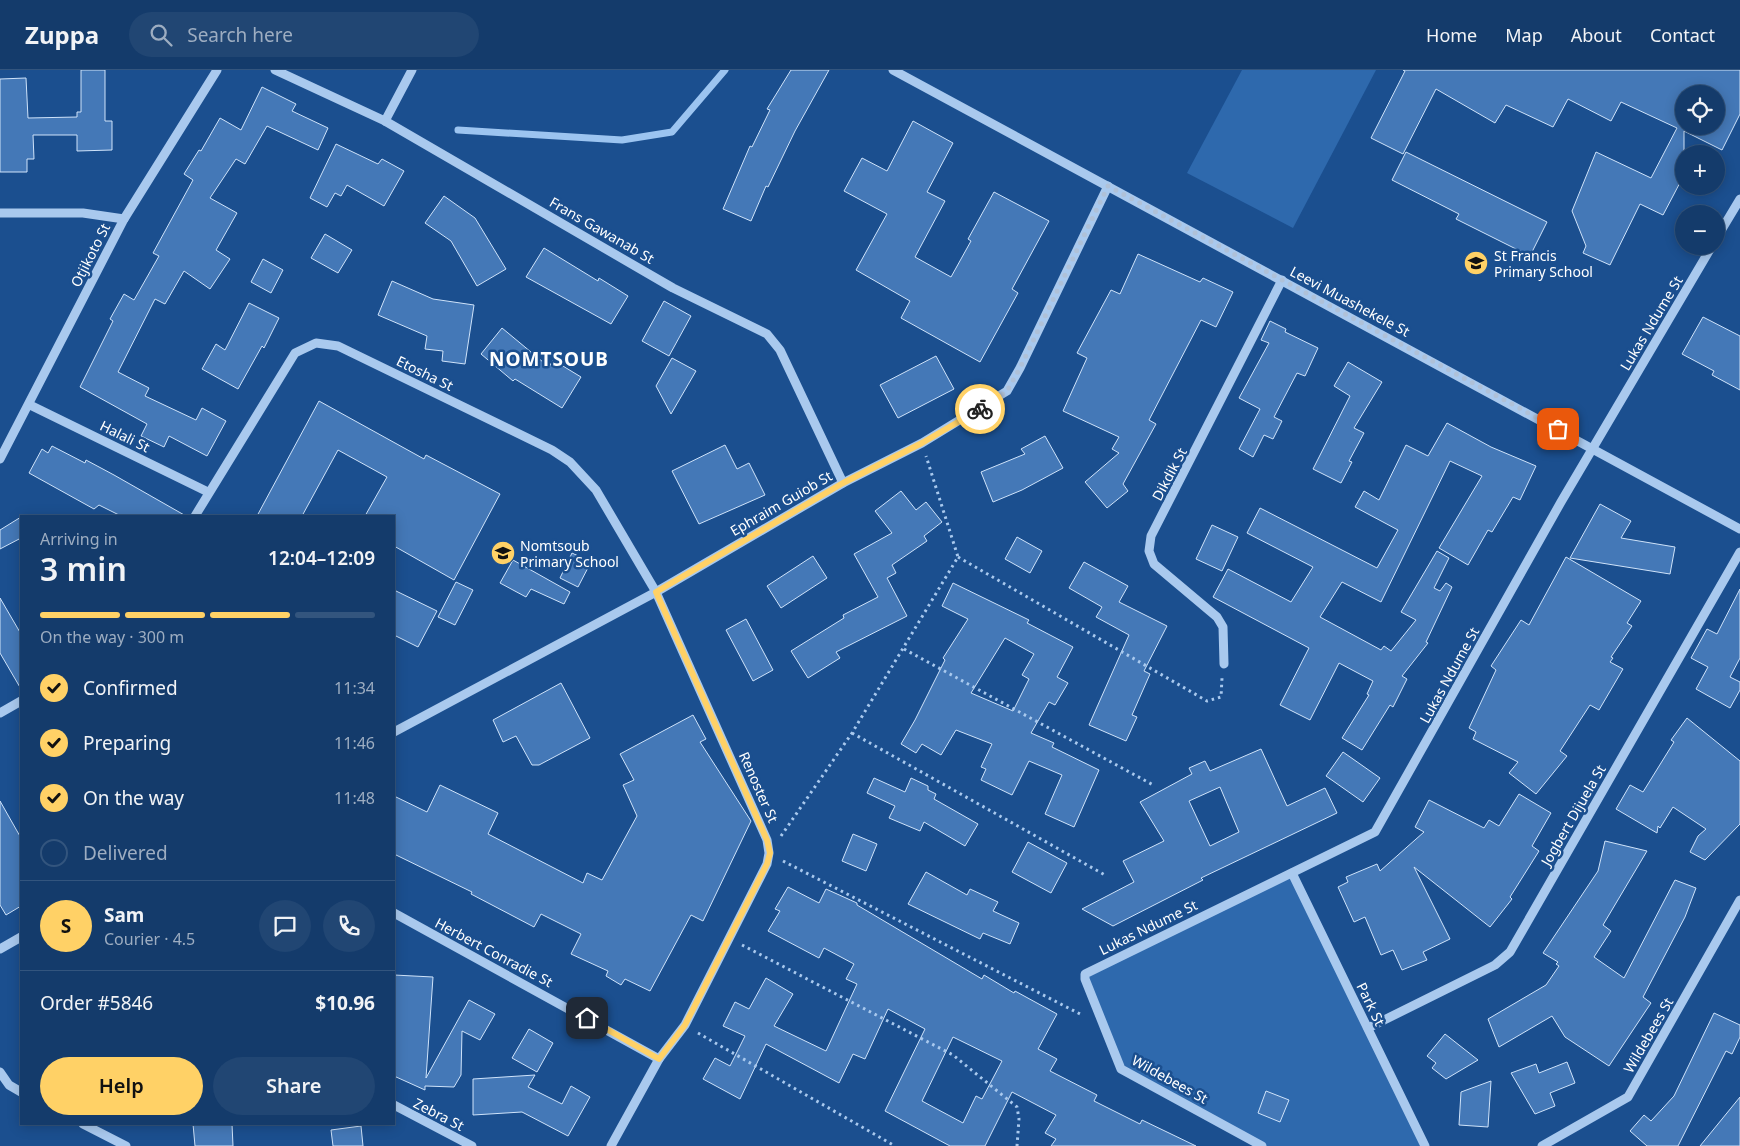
<!DOCTYPE html>
<html lang="en">
<head>
<meta charset="utf-8">
<style>
	body { margin:0; font-family:"Noto Sans",sans-serif; background:#214673; color:#f1f3f6; height:100vh; display:flex; flex-direction:column; font-size:19px; white-space:nowrap }
	* { box-sizing:border-box; margin:0 }
	p { font-size:16px; color:#9dadc1 }
	.icon { flex:none; width:28px; height:28px; fill:none; stroke:currentColor; stroke-width:2; stroke-linecap:round; stroke-linejoin:round }
	.map { position:relative; flex:1; overflow:hidden }
	.details { position:absolute; left:20px; top:445px; width:375px; height:610px; display:flex; flex-direction:column; background:#143b6b; border-radius:0px; box-shadow:0 2px 12px #0003,0 0 0 1px #33557e }
	.details>* { flex:none }
	.buttons { position:absolute; left:1675px; top:15px; display:grid; gap:10px }
	.buttons a { display:grid; place-items:center; width:50px; height:50px; border-radius:50%; background:#143b6b; box-shadow:0 2px 12px #0003,0 0 0 1px #33557e; font-size:25px }
	.pin { position:absolute; display:grid; place-items:center; width:42px; height:42px; color:#fff; margin:-21px; border-radius:10px; box-shadow:0 2px 8px #0006 }
	.courier { position:absolute; display:grid; place-items:center; width:50px; height:50px; margin:-25px; border:4px solid #ffd166; border-radius:50%; background:#fff; color:#222; box-shadow:0 1px 6px #0007 }
	.head em { font-style:normal; font-weight:600 }
	.head div { display:flex; flex-direction:column-reverse }
	.head { display:flex; align-items:center; justify-content:space-between; height:85px; padding:0 20px }
	h1 { font-size:32px; font-weight:600; line-height:38px }
	.bar { display:grid; grid-template-columns:repeat(4,1fr); gap:8px 5px; align-content:center; height:60px; padding:0 20px }
	.bar i { height:6px; border-radius:4px; background:#33557e }
	.bar .on { background:#ffd166 }
	.bar p { grid-column:span 4 }
	.line { display:flex; align-items:center; gap:12px; padding:0 20px; border-top:1px solid #33557e }
	.line div { flex:1 }
	.round { display:grid; place-items:center; flex:none; width:52px; height:52px; border-radius:26px; background:#214673 }
	ol { padding:0 20px; list-style:none }
	li { display:flex; align-items:center; gap:15px; height:55px }
	li p { margin-inline-start:auto }
	li .icon { padding:5px; border-radius:50%; background:#ffd166; color:#111; stroke-width:4 }
	li:last-child { color:#9dadc1 }
	li i { width:28px; height:28px; border:2px solid #33557e; border-radius:50% }
	.action { display:flex; gap:10px; margin-top:auto; padding:10px 20px }
	.action a { flex:1; height:58px; border-radius:30px; background:#ffd166; color:#111; font-size:20px; font-weight:600; line-height:58px; text-align:center }
	.action a+a { background:#214673; color:#f1f3f6 }
	header { display:flex; align-items:center; gap:30px; box-sizing:border-box; height:70px; padding:0 25px; background:#143b6b; border-bottom:1px solid #33557e }
	header strong { font-size:24px }
	nav { display:flex; gap:28px; margin-inline-start:auto; font-size:18px }
	.search { width:350px; height:45px; background:#214673; display:flex; align-items:center; gap:12px; box-sizing:border-box; padding:0 18px; border-radius:28px; color:#9dadc1; font-size:19px }
	.map>svg:first-child { display:block }
	.green { fill:#2e69ad }
	.lines { fill:none; stroke-linecap:round; stroke-linejoin:round }
	.stream { stroke:#9cc4f0; stroke-width:7 }
	.building { fill:#4478b7; stroke:#cfe3fa; fill-rule:evenodd }
	.path { stroke:#a9c9ee; stroke-width:3; stroke-dasharray:2.5 4; stroke-linecap:butt }
	.minor { stroke:#a9c9ee; stroke-width:9 }
	.done { stroke:#afc1d8; stroke-width:5; stroke-dasharray:0 9 }
	.route { stroke:#ffd166; stroke-width:6 }
	.labels { text-anchor:middle; dominant-baseline:central; stroke-width:5; stroke-linejoin:round; paint-order:stroke }
	.street-label { font-size:14px; fill:#fff; stroke:#1b4f8f }
	.poi-label { font-size:14px; fill:#fff; stroke:#1b4f8f; text-anchor:start }
	.district-label { font-size:19px; font-weight:bold; letter-spacing:1px; fill:#fff; stroke:#1b4f8f }
</style>
</head>
<body>
<header>
<strong>Zuppa</strong>
<div class="search"><svg class="icon" aria-label="search" viewBox="0 0 24 24"><circle cx="10" cy="10" r="6"/><path d="M15 15l6 6"/></svg>Search here</div>
<nav><a>Home</a><a>Map</a><a>About</a><a>Contact</a></nav>
</header>
<div class="map">
<svg width="1740" height="1076" viewBox="0 0 1740 1076">
	<rect width="100%" height="100%" fill="#1b4f8f"/>
	<!-- green -->
	<g class="green">
		<path d="M1242,0H1376L1293,158L1187,103Z"/>
		<path d="M1292,803L1425,1076H1262L1121,999L1085,904Z"/>
	</g>
	<g class="lines">
		<!-- stream -->
		<path class="stream" d="M458,60L622,70L672,62L725,0"/>
	</g>
	<!-- building -->
	<g class="building">
		<path d="M81,0H105V51H112V80L77,81V65H33L34,89H27V102H0V9L26,8L28,48L77,47V42H81Z"/>
		<path d="M791,0H829L795,61L768,117L766,116L751,151L723,139L750,76L752,77L770,40L767,39Z"/>
		<path d="M1403,0H1740V44L1722,80L1684,61V105L1663,145L1640,134L1610,195L1583,183L1586,176L1572,141L1596,82L1651,108L1677,58L1621,32L1611,51L1568,29L1553,57L1506,35L1495,53L1436,19L1403,84L1371,68L1405,1ZM1684,24H1716V56H1684Z"/>
		<path d="M262,17L296,34L292,41L328,58L318,80L267,56L245,94L236,89L210,128L237,143L216,180L230,189L210,219L184,201L165,234L155,229L118,302L149,318L145,326L196,350L202,338L226,351L207,386L169,366L164,377L141,366L147,354L80,317L113,251L110,249L124,224L134,230L159,186L153,183L193,110L184,104L199,80L201,81L220,48L241,60Z"/>
		<path d="M913,51L953,73L927,122L945,131L915,187L951,207L971,171L968,169L994,122L1049,151L1012,219L1018,223L980,292L901,248L910,231L856,200L887,144L844,121L862,88L887,101Z"/>
		<path d="M336,74L378,94L382,89L404,101L384,136L347,115L341,126L335,123L327,137L310,128Z"/>
		<path d="M1406,82L1547,152L1530,186L1456,149L1459,144L1392,110Z"/>
		<path d="M444,126L475,148L506,199L477,216L451,171L425,153Z"/>
		<path d="M325,164L352,180L338,203L311,188Z"/>
		<path d="M544,178L598,211L599,208L628,226L611,254L526,207Z"/>
		<path d="M1138,184L1200,212L1203,208L1233,222L1216,257L1201,250L1149,350L1156,354L1123,414L1128,421L1107,438L1085,412L1119,383L1112,379L1119,367L1063,341L1087,288L1077,283L1111,220L1120,224Z"/>
		<path d="M263,189L283,200L271,223L251,212Z"/>
		<path d="M392,211L433,229L474,235L465,294L442,291L443,281L425,279L427,266L378,245Z"/>
		<path d="M664,231L691,246L669,286L642,271Z"/>
		<path d="M249,233L279,248L264,278L262,276L238,319L202,299L216,274L225,280Z"/>
		<path d="M1703,247L1740,266V320L1712,305L1714,301L1682,284Z"/>
		<path d="M1270,251L1286,259L1285,262L1318,278L1305,306L1297,303L1274,347L1282,351L1273,369L1264,365L1253,387L1239,379L1260,339L1239,328L1269,273L1261,270Z"/>
		<path d="M502,258L549,297L553,290L581,307L562,338L515,309L513,311L481,284Z"/>
		<path d="M936,286L954,319L898,348L880,315Z"/>
		<path d="M672,288L696,301L671,344L656,316Z"/>
		<path d="M1348,292L1382,312L1354,358L1364,363L1349,391L1352,392L1341,413L1313,399L1350,326L1334,316Z"/>
		<path d="M319,331L424,389L426,385L500,424L454,510L394,476V446H365L387,407L338,380L302,446H257Z"/>
		<path d="M1447,353L1491,377L1536,396L1520,430L1513,427L1492,462L1488,460L1468,495L1439,478L1482,406L1450,391L1381,532L1342,512L1320,547L1381,580L1384,576L1391,581L1416,550L1401,542L1437,481L1449,488L1434,518L1440,521L1446,513L1452,517L1426,572L1428,573L1402,606L1407,609L1393,637L1390,635L1362,680L1342,668L1369,625L1367,624L1373,611L1339,593L1310,650L1280,635L1309,578L1213,527L1228,499L1291,532L1313,497L1247,463L1260,438L1377,498L1398,460L1355,437L1364,421L1379,430L1406,375L1428,386Z"/>
		<path d="M1045,366L1063,398L1022,420L993,432L981,402L1025,384L1021,379Z"/>
		<path d="M725,375L737,399L749,393L765,425L699,454L672,401Z"/>
		<path d="M52,376L85,393L86,390L114,405L186,446H121L99,435L94,439L29,403L42,379L48,383Z"/>
		<path d="M901,421L916,440L926,432L942,452L924,466L927,471L892,495L896,503L887,508L907,546L836,582L840,588L808,608L791,581L844,548L843,545L878,527L854,484L892,463L875,441Z"/>
		<path d="M1600,434L1631,451L1621,468L1675,477L1670,504L1570,488Z"/>
		<path d="M21,447V468L0,479V460Z"/>
		<path d="M1212,455L1238,467L1222,501L1196,489Z"/>
		<path d="M1017,467L1042,481L1030,503L1005,489Z"/>
		<path d="M572,483L591,492L578,517L560,508Z"/>
		<path d="M813,486L827,508L781,538L767,516Z"/>
		<path d="M1566,487L1641,531L1627,553L1632,556L1611,587L1613,588L1610,592L1623,599L1599,640L1590,635L1560,681L1567,686L1536,724L1509,703L1518,692L1473,669L1476,662L1469,658L1496,600L1491,596L1521,550L1529,555Z"/>
		<path d="M513,490L570,522L564,534L531,519L526,527L500,513Z"/>
		<path d="M1084,492L1128,516L1119,532L1167,556L1144,601L1150,604L1132,645L1137,647L1126,671L1089,655L1129,565L1096,547L1102,537L1069,518Z"/>
		<path d="M456,512L473,520L455,555L438,547Z"/>
		<path d="M953,513L1029,550L1027,553L1073,577L1057,607L1068,613L1055,635L1049,632L1031,663L1054,673L1052,677L1099,700L1074,757L1045,744L1062,705L1029,691L1012,725L981,710L986,699L981,697L992,674L956,660L941,685L922,674L916,683L901,674L915,650L945,590L943,588L968,549L942,536ZM1005,568L1034,584L1022,605L1029,609L1013,641L971,623Z"/>
		<path d="M1740,519V588L1730,607L1740,612V620L1730,638L1696,619L1708,597L1691,588L1707,559L1717,564Z"/>
		<path d="M394,520L437,541L418,577L394,565Z"/>
		<path d="M0,528L21,564V619L0,583Z"/>
		<path d="M746,549L773,600L753,611L726,560Z"/>
		<path d="M561,613L590,668L539,695H532L516,666L503,672L493,650Z"/>
		<path d="M693,645L706,669L700,672L751,751L703,851L691,845L650,921L625,909L621,915L606,906L608,901L571,884L581,864L541,844L534,857L471,824L472,822L394,784V726L427,742L440,715L498,743L488,764L583,813L587,803L602,810L637,746L623,715L634,710L620,684Z"/>
		<path d="M1687,648L1740,691V754L1705,790L1690,782L1698,766L1706,759L1673,737L1660,758L1658,756L1657,763L1616,739L1630,715L1643,722L1674,672L1671,670Z"/>
		<path d="M1261,679L1287,736L1325,718L1337,743L1201,808L1203,810L1113,856L1082,839L1134,812L1123,791L1164,771L1140,732L1192,704L1189,698L1205,691L1210,701ZM1220,717L1239,762L1210,776L1189,731Z"/>
		<path d="M1343,682L1380,708L1363,732L1326,706Z"/>
		<path d="M874,708L905,722L911,708L928,716V720L936,724L934,729L978,754L965,776L924,752L920,761L889,748L895,736L867,723Z"/>
		<path d="M1519,724L1551,743L1532,776L1539,781L1510,827L1512,829L1490,857L1414,797L1450,869L1423,882L1427,890L1402,900L1393,880L1381,885L1365,847L1354,852L1338,817L1348,812L1346,807L1377,794L1380,801L1424,762L1415,757L1429,730L1484,758L1489,750L1499,756Z"/>
		<path d="M0,731L21,768V836L6,845L0,835Z"/>
		<path d="M853,764L877,774L866,801L842,791Z"/>
		<path d="M1605,771L1647,781L1603,855L1611,861L1594,887L1624,908L1675,810L1696,818L1685,847L1643,927L1651,933L1609,996L1565,967L1552,946L1499,977L1488,949L1546,915L1559,896L1556,894L1558,892L1543,883L1598,801Z"/>
		<path d="M1028,772L1067,793L1051,823L1012,802Z"/>
		<path d="M926,802L967,825L970,819L998,832L993,841L1019,853L1010,874L983,863L980,869L908,834Z"/>
		<path d="M788,817L819,833L826,819L857,833V835L982,909L984,905L1014,923L1015,921L1057,944L1038,979L1057,989L1050,1001L1097,1025L1094,1031L1140,1054L1142,1050L1196,1076H1051L1056,1069L1045,1063L1056,1045L1012,1022L985,1076H950L885,1041L925,959L888,939L865,989L853,984L839,1013L766,974L740,1029L703,1009L715,988L730,996L745,966L723,956L735,932L749,939L766,908L793,924L774,956L826,981L857,914L846,909L854,894L824,878L819,888L768,861L780,841L775,839ZM953,967L1002,991L982,1029L976,1026L963,1053L922,1031Z"/>
		<path d="M394,905L433,907L426,1008L469,930L495,944L480,970L462,961L461,1005L454,1017L425,1016V1020L394,1006Z"/>
		<path d="M1714,943L1740,955V967L1732,984L1726,981L1678,1076H1647L1630,1061L1644,1045L1651,1051L1674,1026Z"/>
		<path d="M529,959L553,973L537,1002L512,988Z"/>
		<path d="M1445,964L1478,990L1446,1009L1432,998L1436,993L1427,986Z"/>
		<path d="M1567,992L1575,1013L1550,1023L1555,1036L1535,1044L1511,1003L1536,994L1539,1003Z"/>
		<path d="M535,1005L528,1017L562,1034L571,1016L590,1027L568,1066L522,1042L473,1045V1009Z"/>
		<path d="M1491,1011L1488,1057L1459,1055L1461,1022Z"/>
		<path d="M1266,1021L1289,1030L1280,1052L1258,1043Z"/>
		<path d="M1740,1027V1076H1700Z"/>
		<path d="M193,1054H232L233,1076H195Z"/>
		<path d="M361,1056L363,1076H333L331,1060Z"/>
	</g>
	<g class="lines">
		<!-- path -->
		<g class="path">
			<path d="M958,487L1207,631L1221,627L1222,608"/>
			<path d="M904,579L1155,716"/>
			<path d="M852,663L1105,805"/>
			<path d="M781,766L852,663L958,487L926,386"/>
			<path d="M783,791L1082,945"/>
			<path d="M742,875L953,985L1017,1037L1019,1049L1017,1076"/>
			<path d="M698,963L895,1076"/>
		</g>
		<!-- minor -->
		<g class="minor">
			<path d="M275,0L385,51L673,218L767,264L780,280L843,413"/>
			<path d="M893,0L1740,459"/>
			<path d="M385,51L412,0"/>
			<path d="M0,143H83L124,149"/>
			<path d="M1716,169L1740,129"/>
			<path d="M30,335L208,422"/>
			<path d="M0,389L124,149L217,0"/>
			<path d="M195,446L295,283L316,273L338,276L552,380L570,392L596,420L656,522L767,770L769,783L767,794L685,955L659,989L611,1076"/>
			<path d="M1224,594L1223,557L1217,547L1154,494L1149,481L1151,466L1282,210"/>
			<path d="M0,643L21,631"/>
			<path d="M394,662L656,522L843,413L922,373L1007,321L1020,298L1108,116"/>
			<path d="M1292,803L1425,1076"/>
			<path d="M394,843L659,989"/>
			<path d="M0,879L21,867"/>
			<path d="M1368,958L1495,895L1510,882L1740,482"/>
			<path d="M0,1002L9,1015L21,1022"/>
			<path d="M394,1035L472,1076"/>
			<path d="M83,1054L126,1076"/>
			<path d="M1262,1076L1121,999L1085,909V904L1375,762L1561,432L1712,176"/>
			<path d="M1542,1076L1628,1027L1740,830"/>
		</g>
	</g>
	<g class="lines">
		<!-- done -->
		<path class="done" d="M980,339L1007,321L1020,298L1108,116L1558,359"/>
		<!-- route -->
		<path class="route" d="M587,948L659,989L685,955L767,794L770,783L767,770L656,522L843,413L922,373L980,339"/>
	</g>
	<!-- icons -->
	<defs>
		<g id="school-disc" transform="scale(1.25)"><circle r="9.5" fill="#ffd166" stroke="#1b4f8f"/><path d="M0-5L7-2L0 1L-7-2ZM-4 1L0 2.5L4 1V4Q0 6-4 4Z" fill="#111"/></g>
	</defs>
	<g fill-rule="evenodd">
		<use href="#school-disc" x="1476" y="193"/>
		<use href="#school-disc" x="503" y="483"/>
	</g>
	<g class="labels">
		<!-- street labels -->
		<g class="street-label">
			<text transform="translate(602 160) rotate(30)">Frans Gawanab St</text>
			<text transform="translate(90 185) rotate(-63)">Otjikoto St</text>
			<text transform="translate(1350 231) rotate(28)">Leevi Muashekele St</text>
			<text transform="translate(1651 253) rotate(-59)">Lukas Ndume St</text>
			<text transform="translate(425 303) rotate(26)">Etosha St</text>
			<text transform="translate(125 366) rotate(26)">Halali St</text>
			<text transform="translate(1169 404) rotate(-62)">Dikdik St</text>
			<text transform="translate(781 433) rotate(-30)">Ephraim Guiob St</text>
			<text transform="translate(1449 605) rotate(-61)">Lukas Ndume St</text>
			<text transform="translate(759 717) rotate(66)">Renoster St</text>
			<text transform="translate(1573 745) rotate(-60)">Jogbert Dijuela St</text>
			<text transform="translate(1148 857) rotate(-26)">Lukas Ndume St</text>
			<text transform="translate(494 882) rotate(28)">Herbert Conradie St</text>
			<text transform="translate(1371 934) rotate(64)">Park St</text>
			<text transform="translate(1648 965) rotate(-60)">Wildebees St</text>
			<text transform="translate(1170 1009) rotate(29)">Wildebees St</text>
			<text transform="translate(439 1044) rotate(27)">Zebra St</text>
		</g>
		<!-- poi labels -->
		<g class="poi-label">
			<text x="1494" y="185">St Francis<tspan x="1494" dy="16">Primary School</tspan></text>
			<text x="520" y="475">Nomtsoub<tspan x="520" dy="16">Primary School</tspan></text>
		</g>
		<!-- district labels -->
		<g class="district-label">
			<text x="549" y="289">NOMTSOUB</text>
		</g>
	</g>
</svg>
<div class="buttons">
<a><svg class="icon" aria-label="locate" viewBox="0 0 24 24"><circle cx="12" cy="12" r="6"/><path d="M12 2v4M12 18v4M2 12h4M18 12h4"/></svg></a>
<a>+</a>
<a>−</a>
</div>
<div class="pin" style="left:1558px;top:359px;background:#ea580c"><svg class="icon" aria-label="bag" viewBox="0 0 24 24"><path d="M5 8h14l-1 12H6zM9 8a3 3 0 0 1 6 0"/></svg></div>
<div class="pin" style="left:587px;top:948px;background:#1f2937"><svg class="icon" aria-label="home" viewBox="0 0 24 24"><path d="M3 11l9-7 9 7M6 9v11h12V9"/></svg></div>
<div class="courier" style="left:980px;top:339px"><svg class="icon" aria-label="bike" viewBox="0 0 24 24"><circle cx="6" cy="16" r="4"/><circle cx="18" cy="16" r="4"/><path d="M6 16l4-8h5l3 8M10 8l3 8H6M13 5h3"/></svg></div>
<section class="details">
<div class="head"><div><h1>3 min</h1><p>Arriving in</p></div><em>12:04–12:09</em></div>
<div class="bar"><i class="on"></i><i class="on"></i><i class="on"></i><i></i><p>On the way · 300 m</p></div>
<ol>
<li><svg class="icon" aria-label="check" viewBox="0 0 24 24"><path d="M5 12l5 5 9-10"/></svg>Confirmed<p>11:34</p></li>
<li><svg class="icon" aria-label="check" viewBox="0 0 24 24"><path d="M5 12l5 5 9-10"/></svg>Preparing<p>11:46</p></li>
<li><svg class="icon" aria-label="check" viewBox="0 0 24 24"><path d="M5 12l5 5 9-10"/></svg>On the way<p>11:48</p></li>
<li><i></i>Delivered</li>
</ol>
<div class="line" style="height:90px"><b class="round" style="background:#ffd166;color:#111">S</b><div><b>Sam</b><p>Courier · 4.5</p></div><a class="round"><svg class="icon" aria-label="chat" viewBox="0 0 24 24"><path d="M4 5h16v11H9l-5 4z"/></svg></a><a class="round"><svg class="icon" aria-label="phone" viewBox="0 0 24 24"><path d="M5 4h4l2 5-3 2q2 4 5 5l2-3 5 2v4C11 20 4 13 5 4z"/></svg></a></div>
<div class="line" style="height:65px"><div>Order #5846</div><b>$10.96</b></div>
<div class="action"><a>Help</a><a>Share</a></div>
</section>
</div>
</body>
</html>
